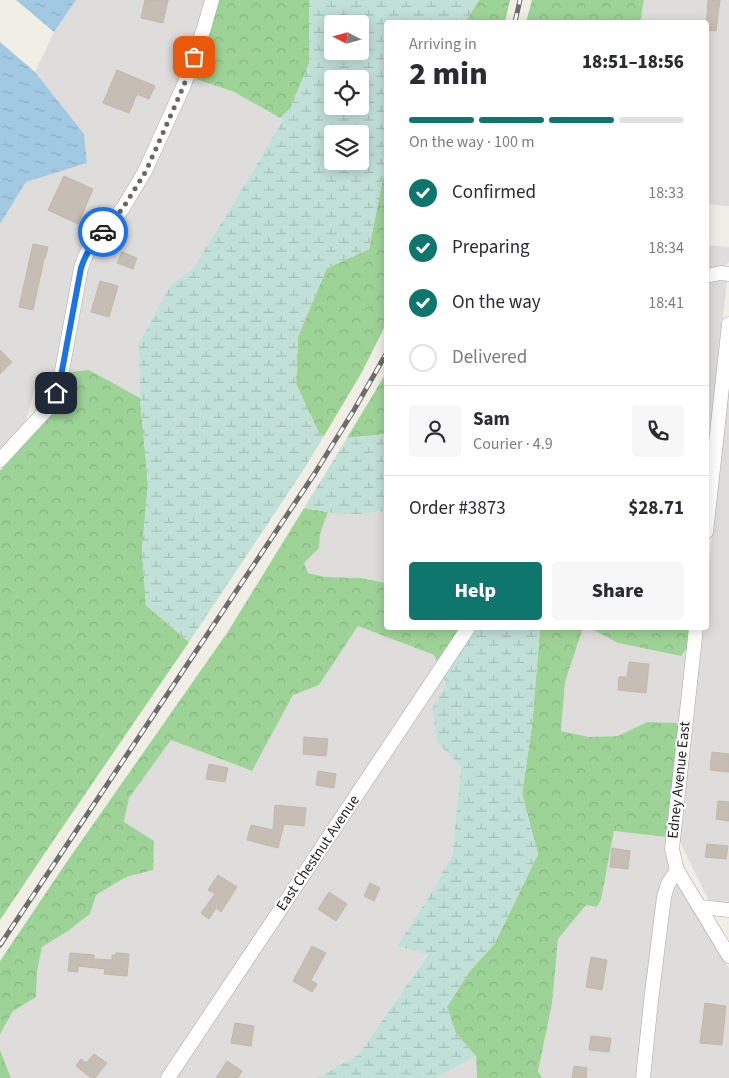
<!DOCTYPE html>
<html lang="en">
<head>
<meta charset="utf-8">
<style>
	body { margin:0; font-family:"Source Sans 3",sans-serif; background:#f7f7f7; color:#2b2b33; height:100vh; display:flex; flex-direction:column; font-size:19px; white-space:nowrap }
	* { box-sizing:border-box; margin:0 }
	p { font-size:16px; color:#7c7c81 }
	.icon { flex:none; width:28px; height:28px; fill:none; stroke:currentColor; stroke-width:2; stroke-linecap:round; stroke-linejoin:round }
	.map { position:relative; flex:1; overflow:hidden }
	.sheet { position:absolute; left:384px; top:20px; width:325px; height:610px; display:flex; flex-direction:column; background:#fff; border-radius:5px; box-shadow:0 2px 12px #0003 }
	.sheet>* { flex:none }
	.needle { width:32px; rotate:276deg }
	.controls { position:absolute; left:324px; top:15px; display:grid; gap:10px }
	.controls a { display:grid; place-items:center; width:45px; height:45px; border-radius:5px; background:#fff; box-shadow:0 2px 12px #0003; font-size:25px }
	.pin { position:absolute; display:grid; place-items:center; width:42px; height:42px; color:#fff; margin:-21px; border-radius:10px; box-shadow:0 2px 8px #0006 }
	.courier { position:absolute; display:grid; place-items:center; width:50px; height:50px; margin:-25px; border:4px solid #1a73e8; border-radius:50%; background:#fff; color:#222; box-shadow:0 1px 6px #0007 }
	.summary em { font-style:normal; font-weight:800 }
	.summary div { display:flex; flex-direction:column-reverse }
	.summary { display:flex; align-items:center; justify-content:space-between; height:85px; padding:0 25px }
	h1 { font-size:32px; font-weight:800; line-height:38px }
	.bar { display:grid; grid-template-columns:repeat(4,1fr); gap:8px 5px; align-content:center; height:60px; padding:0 25px }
	.bar i { height:6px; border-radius:4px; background:#e1e1e2 }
	.bar .selected { background:#0f766e }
	.bar p { grid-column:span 4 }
	.line { display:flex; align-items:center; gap:12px; padding:0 25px; border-top:1px solid #e1e1e2 }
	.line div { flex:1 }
	.round { display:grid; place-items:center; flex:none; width:52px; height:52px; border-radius:5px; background:#f7f7f7 }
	ol { padding:0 25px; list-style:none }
	li { display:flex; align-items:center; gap:15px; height:55px }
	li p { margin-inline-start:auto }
	li .icon { padding:5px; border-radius:50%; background:#0f766e; color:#fff; stroke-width:4 }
	li:last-child { color:#7c7c81 }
	li i { width:28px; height:28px; border:2px solid #e1e1e2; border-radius:50% }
	.action { display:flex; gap:10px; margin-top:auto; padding:10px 25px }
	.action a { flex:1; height:58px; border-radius:5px; background:#0f766e; color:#fff; font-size:20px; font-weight:800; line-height:58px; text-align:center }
	.action a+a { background:#f7f7f7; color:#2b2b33 }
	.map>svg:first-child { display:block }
	.residential { fill:#dedddc }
	.forest { fill:url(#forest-crowns) }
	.wetland { fill:url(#wetland-marsh); fill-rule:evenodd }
	.water { fill:url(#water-ripples) }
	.building { fill:#c6beb4; stroke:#c4b8a6 }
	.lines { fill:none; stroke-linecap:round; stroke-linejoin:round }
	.minor-casing { stroke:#a6a6a6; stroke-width:15 }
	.minor { stroke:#fff; stroke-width:14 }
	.rail-casing { stroke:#6d6d6d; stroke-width:5 }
	.rail { stroke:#fff; stroke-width:3; stroke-dasharray:9; stroke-linecap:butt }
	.done { stroke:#686864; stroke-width:5; stroke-dasharray:0 9 }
	.route { stroke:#1a73e8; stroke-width:6 }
	.labels { text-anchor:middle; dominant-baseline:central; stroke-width:4; stroke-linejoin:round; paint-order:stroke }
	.street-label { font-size:15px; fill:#1f1f1f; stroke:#fff }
</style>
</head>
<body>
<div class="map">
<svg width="729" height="1078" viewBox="0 0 729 1078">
	<defs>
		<pattern id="forest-crowns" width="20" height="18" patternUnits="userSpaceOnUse" patternTransform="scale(1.25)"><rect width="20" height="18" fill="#9ed397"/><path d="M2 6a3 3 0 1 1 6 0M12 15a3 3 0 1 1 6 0" fill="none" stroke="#88b582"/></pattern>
		<pattern id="wetland-marsh" width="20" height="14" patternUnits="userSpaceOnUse" patternTransform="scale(1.25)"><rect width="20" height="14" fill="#c1e0d7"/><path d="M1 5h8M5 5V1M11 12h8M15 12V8" fill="none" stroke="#a5c0b8"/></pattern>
		<pattern id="water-ripples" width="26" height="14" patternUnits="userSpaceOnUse" patternTransform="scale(1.25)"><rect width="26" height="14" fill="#a2c9e2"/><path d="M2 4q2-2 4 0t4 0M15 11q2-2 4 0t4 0" fill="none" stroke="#8bacc1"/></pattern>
	</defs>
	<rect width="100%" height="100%" fill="#f1efe5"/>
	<!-- residential -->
	<g class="residential">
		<path d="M76,0H206L198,26L178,83L140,168L117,205L85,244L55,373L39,374L25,424L0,451V224L26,182L87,163L84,134L35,72L54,32Z"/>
		<path d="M644,0H729V206L706,204V22H640Z"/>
		<path d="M193,78L234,92L283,120L242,189L194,267L170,286L139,343L140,398L89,370L69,372L88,269L91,259L96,250L151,174L180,111Z"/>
		<path d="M706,245L729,247V262L722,268L706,270Z"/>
		<path d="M727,279L722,327L706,473V284L710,281Z"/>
		<path d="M729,383V905L710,903L679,840L702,628H706V591Z"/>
		<path d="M380,511L386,514V583L361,578L326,577L308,573L304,563L319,548L320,534L328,512L339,514H364Z"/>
		<path d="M358,626L434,655L437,662L160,1078H11L0,1050V1034L13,1011L36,997L37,972L42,947L68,931L90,914L96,895L126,877L153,870V841L124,822L129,798L171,740L252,771L293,694L319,685Z"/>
		<path d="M583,628H589L618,643L680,656L687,648L679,723L647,722L618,736L589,737L561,732L565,682Z"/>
		<path d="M443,676L446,685L432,708L437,741L461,767L452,856L430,895L397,946L428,953L358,1055L317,1078H175Z"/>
		<path d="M614,831L666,837L670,867H669L670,869L637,1078H542L538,1071L552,1004L558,939L586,905L598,907L601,900Z"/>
		<path d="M677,881L694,908V912L696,913L729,968V1078H650L658,1002L671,898L674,886Z"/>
		<path d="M476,1056L477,1078H436Z"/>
	</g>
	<!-- forest -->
	<g class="forest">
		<path d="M219,0H309V64L290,109L280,118L234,92L193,78L210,30Z"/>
		<path d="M479,0H510L505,22H465Z"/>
		<path d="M532,0H644L640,22H526Z"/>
		<path d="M386,163V324L362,372L324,436L319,433L296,384L298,336L327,268L369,249Z"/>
		<path d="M89,370L140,398L148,483L142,550L146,605L189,642L49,847L0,920V471L6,463L63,395L69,372Z"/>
		<path d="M386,373V434L347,438Z"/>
		<path d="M304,508L328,512L320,534L319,548L304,563L308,573L326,577L361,578L386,583V628H460L437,662L434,655L358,626L319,685L293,695L252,771L171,740L129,798L124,822L154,841L153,870L126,877L96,895L90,914L68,931L42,947L37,972L36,997L13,1011L0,1034V961L66,863L227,633Z"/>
		<path d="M540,628H583L565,682L561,731L589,737L618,736L647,722L679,723L666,837L614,831L601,900L597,907L586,905L558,939L552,1004L538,1071L542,1078H477L476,1056L456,1034L447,1007L469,972L495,943L538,854L522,794L532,725Z"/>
		<path d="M589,628H689L687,648L681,656L618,643Z"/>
		<path d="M0,1050L11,1078H0Z"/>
	</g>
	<!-- wetland -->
	<g class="wetland">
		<path d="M309,0H479L465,22H386V163L369,249L327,268L298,336L296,384L319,433L324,436L304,469L189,642L146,605L142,550L148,483L140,398L139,343L170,286L194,267L242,189L283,120L280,118L290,109L309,64ZM332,24H360V51H332ZM332,79H360V106H332ZM332,134H360V161H332Z"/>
		<path d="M386,434V514L380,511L364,514H339L304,508L347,438Z"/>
		<path d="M475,628H540V629L532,725L522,794L538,854L495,943L469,972L447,1007L456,1034L476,1056L436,1078H317L358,1055L428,954L397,946L430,895L452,856L461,767L437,742L432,708L446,685L443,676Z"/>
	</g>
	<!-- water -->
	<g class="water">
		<path d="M16,0H76L54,32Z"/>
		<path d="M0,42L35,72L84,134L87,163L26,182L0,224Z"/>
	</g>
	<!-- building -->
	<g class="building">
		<path d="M145,0H168L163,23L141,18Z"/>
		<path d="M708,0H720L716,31L706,30Z"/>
		<path d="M117,70L155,86L149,99L137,94L129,113L103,103Z"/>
		<path d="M64,176L93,189L78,224L48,210Z"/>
		<path d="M33,244L48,247L45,259H44L33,310L19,307Z"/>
		<path d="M122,252L137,258L133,269L117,263Z"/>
		<path d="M100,281L118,286L109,317L91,312Z"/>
		<path d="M0,350L12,362L0,374Z"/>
		<path d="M629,662L649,664L646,693L618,690L619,677H627Z"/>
		<path d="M304,737L328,739L326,756L303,754Z"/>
		<path d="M712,752L729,754V772L710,770Z"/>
		<path d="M209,764L228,768L225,782L206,779Z"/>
		<path d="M318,771L336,774L334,788L316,785Z"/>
		<path d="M718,801L729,802V821L716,819Z"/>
		<path d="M275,805L306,808L304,826L284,824L278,848L247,840L251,825L273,830Z"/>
		<path d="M707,844L728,846L726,859L705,857Z"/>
		<path d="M612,848L630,851L628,869L610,867Z"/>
		<path d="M218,875L237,887L221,912L216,908L209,919L201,913L215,894L208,890Z"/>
		<path d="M370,883L380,888L374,901L364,896Z"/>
		<path d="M329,892L347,904L336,921L318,909Z"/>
		<path d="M312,946L326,953L311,980L317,984L312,992L293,981Z"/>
		<path d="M70,953L94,955V959L112,960V955H116V953L129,954L127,976L104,974L105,969L78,966V972L68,971Z"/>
		<path d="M591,957L607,960L602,990L586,987Z"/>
		<path d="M705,1003L726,1006L722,1045L700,1043Z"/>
		<path d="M235,1023L254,1026L251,1046L231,1043Z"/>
		<path d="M591,1036L611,1038L609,1052L589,1050Z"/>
		<path d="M94,1054L107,1063L95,1078H91L76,1066L81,1059L86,1063Z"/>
		<path d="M227,1061L242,1071L238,1078H216Z"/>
		<path d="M574,1066L587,1068L586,1078H572Z"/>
	</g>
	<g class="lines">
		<!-- minor casing -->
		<g class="minor-casing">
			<g id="minor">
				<path d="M706,276L721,273L729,274"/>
				<path d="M0,460L48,408L56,393L61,376L81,268L85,257L90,247L123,208L145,171L184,85L204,28L212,0"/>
				<path d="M706,532L729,324"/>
				<path d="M696,628L672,849L677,870L729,956"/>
				<path d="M700,907L729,910"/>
				<path d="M168,1078L468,628"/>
				<path d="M643,1078L651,1001L664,897L668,884L677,870"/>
			</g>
		</g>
		<!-- minor -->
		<use href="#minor" class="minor"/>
		<!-- rail casing -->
		<g class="rail-casing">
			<g id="rail">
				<path d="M515,22L520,0"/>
				<path d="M0,945L315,473L354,410L386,354"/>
			</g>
		</g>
		<!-- rail -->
		<use href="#rail" class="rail"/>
	</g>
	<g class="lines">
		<!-- done -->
		<path class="done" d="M103,232L123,208L146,171L174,108L184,85L194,57"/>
		<!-- route -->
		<path class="route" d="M56,393L61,376L81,268C86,252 93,244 103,232"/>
	</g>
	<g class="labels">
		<!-- street labels -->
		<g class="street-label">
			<text transform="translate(679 780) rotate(-84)">Edney Avenue East</text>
			<text transform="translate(318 853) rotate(-56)">East Chestnut Avenue</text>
		</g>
	</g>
</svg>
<div class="controls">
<a><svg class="needle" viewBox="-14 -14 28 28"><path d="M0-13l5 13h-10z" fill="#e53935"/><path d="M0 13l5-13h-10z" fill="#7c7c81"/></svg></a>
<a><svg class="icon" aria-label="locate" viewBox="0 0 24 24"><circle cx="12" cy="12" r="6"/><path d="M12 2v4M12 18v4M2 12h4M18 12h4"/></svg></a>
<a><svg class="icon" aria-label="layers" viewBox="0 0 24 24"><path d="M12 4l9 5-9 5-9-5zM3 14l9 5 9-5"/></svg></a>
</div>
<div class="pin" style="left:194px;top:57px;background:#ea580c"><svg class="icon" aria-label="bag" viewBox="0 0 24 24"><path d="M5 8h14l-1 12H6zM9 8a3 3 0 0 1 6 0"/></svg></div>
<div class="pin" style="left:56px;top:393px;background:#1f2937"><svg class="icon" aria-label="home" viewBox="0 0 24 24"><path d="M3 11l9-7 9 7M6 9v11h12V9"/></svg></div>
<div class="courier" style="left:103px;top:232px"><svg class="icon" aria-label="car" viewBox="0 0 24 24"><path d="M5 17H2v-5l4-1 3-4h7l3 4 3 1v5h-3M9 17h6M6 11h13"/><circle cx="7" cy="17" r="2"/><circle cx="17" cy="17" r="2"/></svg></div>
<section class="sheet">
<div class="summary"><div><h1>2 min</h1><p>Arriving in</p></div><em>18:51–18:56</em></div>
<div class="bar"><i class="selected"></i><i class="selected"></i><i class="selected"></i><i></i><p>On the way · 100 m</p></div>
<ol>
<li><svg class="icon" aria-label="check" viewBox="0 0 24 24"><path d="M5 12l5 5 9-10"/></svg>Confirmed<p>18:33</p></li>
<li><svg class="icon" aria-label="check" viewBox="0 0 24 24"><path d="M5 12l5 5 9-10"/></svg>Preparing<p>18:34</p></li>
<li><svg class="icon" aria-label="check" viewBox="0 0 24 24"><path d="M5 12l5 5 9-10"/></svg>On the way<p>18:41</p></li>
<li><i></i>Delivered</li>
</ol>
<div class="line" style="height:90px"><a class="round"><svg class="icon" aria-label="person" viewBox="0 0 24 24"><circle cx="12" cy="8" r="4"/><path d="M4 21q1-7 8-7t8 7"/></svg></a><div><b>Sam</b><p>Courier · 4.9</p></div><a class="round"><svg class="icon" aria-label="phone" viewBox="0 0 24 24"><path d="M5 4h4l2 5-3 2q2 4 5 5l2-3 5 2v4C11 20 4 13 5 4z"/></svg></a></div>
<div class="line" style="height:65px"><div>Order #3873</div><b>$28.71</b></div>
<div class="action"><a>Help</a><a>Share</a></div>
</section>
</div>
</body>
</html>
